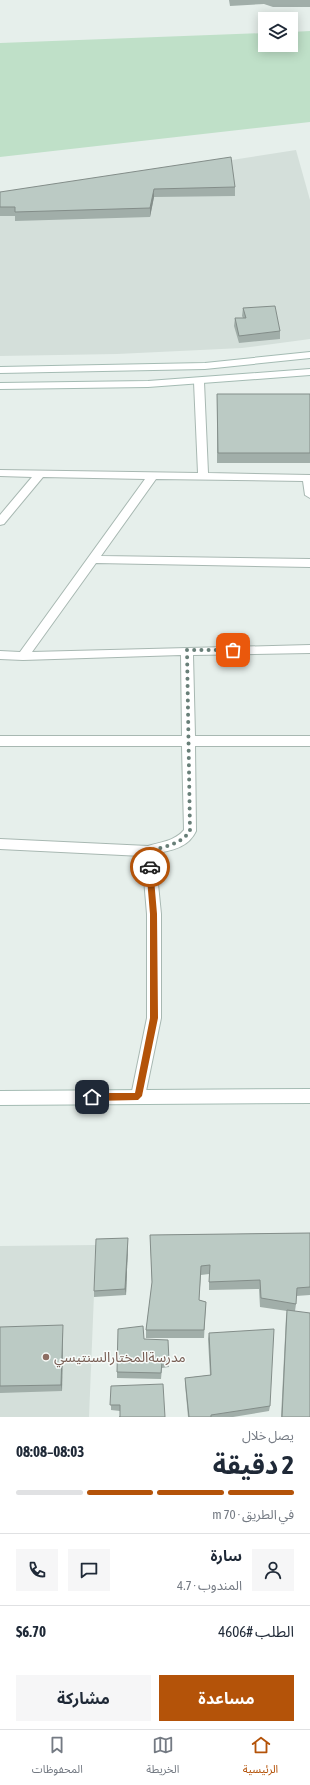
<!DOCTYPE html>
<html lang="ar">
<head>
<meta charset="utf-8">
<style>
	body { margin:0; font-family:"Asap Condensed","Noto Sans Arabic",sans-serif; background:#f6f6f7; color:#1f2937; direction:rtl; height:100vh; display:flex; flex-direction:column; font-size:15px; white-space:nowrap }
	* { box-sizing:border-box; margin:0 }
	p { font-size:13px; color:#747a83 }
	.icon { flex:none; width:22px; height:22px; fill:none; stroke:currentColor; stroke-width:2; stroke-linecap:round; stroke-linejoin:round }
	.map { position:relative; height:1417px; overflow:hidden; direction:ltr }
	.sheet { display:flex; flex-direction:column; background:#fff; flex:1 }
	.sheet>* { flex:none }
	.controls { position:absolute; left:258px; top:12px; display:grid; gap:8px }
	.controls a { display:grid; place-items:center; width:40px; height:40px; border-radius:0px; background:#fff; box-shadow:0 2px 10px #0003; font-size:20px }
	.pin { position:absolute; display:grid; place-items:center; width:34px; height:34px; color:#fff; margin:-17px; border-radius:8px; box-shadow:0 2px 6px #0006 }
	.courier { position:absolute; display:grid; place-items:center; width:40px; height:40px; margin:-20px; border:3px solid #b45309; border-radius:50%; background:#fff; color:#222; box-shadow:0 1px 5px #0007 }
	.headline em { font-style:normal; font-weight:700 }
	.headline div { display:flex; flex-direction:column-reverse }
	.headline { display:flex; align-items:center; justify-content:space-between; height:68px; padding:0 16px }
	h1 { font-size:26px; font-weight:700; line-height:30px }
	.bar { display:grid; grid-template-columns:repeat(4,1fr); gap:6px 4px; align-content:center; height:48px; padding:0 16px }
	.bar i { height:5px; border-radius:3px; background:#e0e1e3 }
	.bar .selected { background:#b45309 }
	.bar p { grid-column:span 4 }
	.line { display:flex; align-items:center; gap:10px; padding:0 16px; border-top:1px solid #e0e1e3 }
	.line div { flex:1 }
	.round { display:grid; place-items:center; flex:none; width:42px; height:42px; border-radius:0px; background:#f6f6f7 }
	.cta { display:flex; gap:8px; margin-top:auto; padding:8px 16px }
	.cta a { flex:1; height:46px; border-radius:0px; background:#b45309; color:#fff; font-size:16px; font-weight:700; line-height:46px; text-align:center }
	.cta a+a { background:#f6f6f7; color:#1f2937 }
	.tab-bar { display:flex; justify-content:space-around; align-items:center; height:56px; border-top:1px solid #e0e1e3; background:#fff; font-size:11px; color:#747a83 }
	.tab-bar a { display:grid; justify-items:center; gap:2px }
	.tab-bar .selected { color:#b45309 }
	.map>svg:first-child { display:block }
	.built { fill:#d4dfda }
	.green { fill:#bfe0c8 }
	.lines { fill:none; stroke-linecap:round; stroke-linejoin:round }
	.street-casing { stroke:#a8b8b2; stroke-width:2 }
	.secondary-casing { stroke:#a4bbb3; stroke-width:2 }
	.street { fill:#fff; fill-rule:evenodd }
	.secondary { fill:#fff; fill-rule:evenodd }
	.wall { fill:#a1aea9 }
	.shaded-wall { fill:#838d89 }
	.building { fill:#bbcac4; stroke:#838d89 }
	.route { fill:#b45309 }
	.done { stroke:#687f78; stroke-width:4; stroke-dasharray:0 7.2 }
	.education-dot { fill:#8d6e63; stroke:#f7fbf9; stroke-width:1.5 }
	.labels { text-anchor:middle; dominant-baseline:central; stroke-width:3; stroke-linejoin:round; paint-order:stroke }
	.near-education-label { font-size:14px; fill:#785e54; stroke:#f7fbf9; text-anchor:start }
</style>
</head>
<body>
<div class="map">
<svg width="310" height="1417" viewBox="0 0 310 1417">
	<rect width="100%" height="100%" fill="#e6efeb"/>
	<!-- built -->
	<g class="built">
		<path d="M296,150L310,200V339L242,348L117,354L0,356V196Z"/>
		<path d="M96,1245L89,1417H0V1246Z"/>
	</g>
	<!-- green -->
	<path class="green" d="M310,31V122L0,157V43L265,33V45H291V32Z"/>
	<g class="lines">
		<!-- street casing -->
		<g class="street-casing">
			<path id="street" d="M199,379L204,382L208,473L310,475V498L305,495L303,481L156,479L101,556L310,559V567L96,563L32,652L310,645V653L193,655L195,736H310V746H195L196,831C188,848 172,850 155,854L161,914V1018L145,1096L143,1101L138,1103L133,1101L131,1096L147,1018V914L142,856L0,849V839L148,846C161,842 175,841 184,830L182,746H0V736H182L181,655L23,660L0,659V651L20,652L145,479L43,477L4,524L0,525V515L32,477L0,476V470L198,473L194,382Z"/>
		</g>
		<!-- secondary casing -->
		<g class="secondary-casing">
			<g id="secondary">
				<path d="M310,352V358L205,369L0,373V367L205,363Z"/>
				<path d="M310,369V375L148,387L0,389V383L148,381Z"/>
				<path d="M310,1089V1103L0,1105V1091Z"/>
			</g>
		</g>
		<!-- street -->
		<use href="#street" class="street"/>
		<!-- secondary -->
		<use href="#secondary" class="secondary"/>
	</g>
	<!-- wall -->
	<g class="wall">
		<path d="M229,0H310V7H273L264,4L230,6Z"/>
		<path d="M235,187V196L154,197L150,217L15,221V216H0V192Z"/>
		<path d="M243,308L280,331V339L239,343L234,326L235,318H243L242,316Z"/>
		<rect x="217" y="394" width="93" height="69"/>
		<path d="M310,1233V1295L296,1296V1304L295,1311L310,1417H281L286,1317L287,1311L260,1307L259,1289L209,1290V1274L201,1275L199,1300L206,1302L204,1338H146V1330L152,1284L150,1235Z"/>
		<path d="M128,1245L126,1295L94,1297V1291Z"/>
		<path d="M0,1327L63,1333L62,1391L0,1393Z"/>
		<path d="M209,1333L270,1406L269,1411L233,1417H188L185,1384V1378L210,1375L208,1339Z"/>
		<path d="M144,1339L169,1361V1367L162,1368L161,1379L117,1378V1372Z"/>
		<path d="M111,1386L165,1417H120V1411L111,1410Z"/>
	</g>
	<!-- shaded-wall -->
	<g class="shaded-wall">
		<path d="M154,189V197L150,217V208Z"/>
		<path d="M128,1238V1245L126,1295L125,1289Z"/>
		<path d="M63,1325V1333L62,1391L61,1385Z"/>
	</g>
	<!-- building -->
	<g class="building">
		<path d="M231,157L235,187L154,189L150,208L15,212V207H0V192Z"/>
		<path d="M275,306L280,331L239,336L235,318H246L243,308Z"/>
		<path d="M217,394H310V453H218Z"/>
		<path d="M310,1233V1287L297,1288L296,1304L261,1298L260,1280L209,1282L210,1265L201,1266L199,1300L206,1302L204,1330H146L152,1282L150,1235Z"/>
		<path d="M128,1238L125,1289L94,1291L96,1239Z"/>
		<path d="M287,1310L310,1313V1417H282Z"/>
		<path d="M63,1325L61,1385L0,1386V1327Z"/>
		<path d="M143,1326L144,1339L168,1340L169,1361L162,1362L161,1373L117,1372L118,1329Z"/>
		<path d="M274,1329L270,1406L211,1415V1417H189L185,1378L211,1375L209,1333Z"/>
		<path d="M163,1384L165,1417H119H120V1405H110L111,1386Z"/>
	</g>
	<!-- route -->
	<path class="route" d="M150,864L153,867L157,914L158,1018L142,1096L138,1100L92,1101L88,1097L92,1093H135L150,1018V914L146,867Z"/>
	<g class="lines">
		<!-- done -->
		<path class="done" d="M150,867L148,851C164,847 180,845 190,831L187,650H233"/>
	</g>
	<!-- markers -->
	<circle class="education-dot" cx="46" cy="1357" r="4"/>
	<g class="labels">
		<!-- near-education labels -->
		<g class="near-education-label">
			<text x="54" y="1357">مدرسةالمختارالسنتيسي</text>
		</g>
	</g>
</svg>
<div class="controls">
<a><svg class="icon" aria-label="layers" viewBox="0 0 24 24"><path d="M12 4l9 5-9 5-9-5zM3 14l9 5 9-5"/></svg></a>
</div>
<div class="pin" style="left:233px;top:650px;background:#ea580c"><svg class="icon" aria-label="bag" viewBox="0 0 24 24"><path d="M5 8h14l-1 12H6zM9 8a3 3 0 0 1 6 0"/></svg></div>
<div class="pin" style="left:92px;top:1097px;background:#1f2937"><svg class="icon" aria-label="home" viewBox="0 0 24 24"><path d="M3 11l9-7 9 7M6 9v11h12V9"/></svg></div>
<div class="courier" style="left:150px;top:867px"><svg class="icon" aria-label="car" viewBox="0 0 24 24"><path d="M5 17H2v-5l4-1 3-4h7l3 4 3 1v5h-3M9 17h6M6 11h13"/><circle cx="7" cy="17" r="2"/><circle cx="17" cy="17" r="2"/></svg></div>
</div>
<section class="sheet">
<div class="headline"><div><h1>2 دقيقة</h1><p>يصل خلال</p></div><em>08:03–08:08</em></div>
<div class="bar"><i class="selected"></i><i class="selected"></i><i class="selected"></i><i></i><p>في الطريق · 70 m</p></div>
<div class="line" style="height:72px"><a class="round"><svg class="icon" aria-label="person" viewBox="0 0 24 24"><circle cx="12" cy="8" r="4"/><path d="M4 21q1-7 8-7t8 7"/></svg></a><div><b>سارة</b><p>المندوب · 4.7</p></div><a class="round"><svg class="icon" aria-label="chat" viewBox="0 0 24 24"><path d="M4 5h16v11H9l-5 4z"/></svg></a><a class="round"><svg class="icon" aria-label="phone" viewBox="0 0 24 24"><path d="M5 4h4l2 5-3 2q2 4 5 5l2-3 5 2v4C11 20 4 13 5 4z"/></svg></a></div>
<div class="line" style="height:52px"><div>الطلب #4606</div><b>$6.70</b></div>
<div class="cta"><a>مساعدة</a><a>مشاركة</a></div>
</section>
<nav class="tab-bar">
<a class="selected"><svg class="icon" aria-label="home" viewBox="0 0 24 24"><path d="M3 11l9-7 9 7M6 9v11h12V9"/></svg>الرئيسية</a>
<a><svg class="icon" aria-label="map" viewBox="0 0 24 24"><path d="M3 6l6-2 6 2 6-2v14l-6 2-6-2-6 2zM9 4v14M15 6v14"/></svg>الخريطة</a>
<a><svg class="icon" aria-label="saved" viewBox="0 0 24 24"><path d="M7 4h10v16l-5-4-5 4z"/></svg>المحفوظات</a>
</nav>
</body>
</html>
